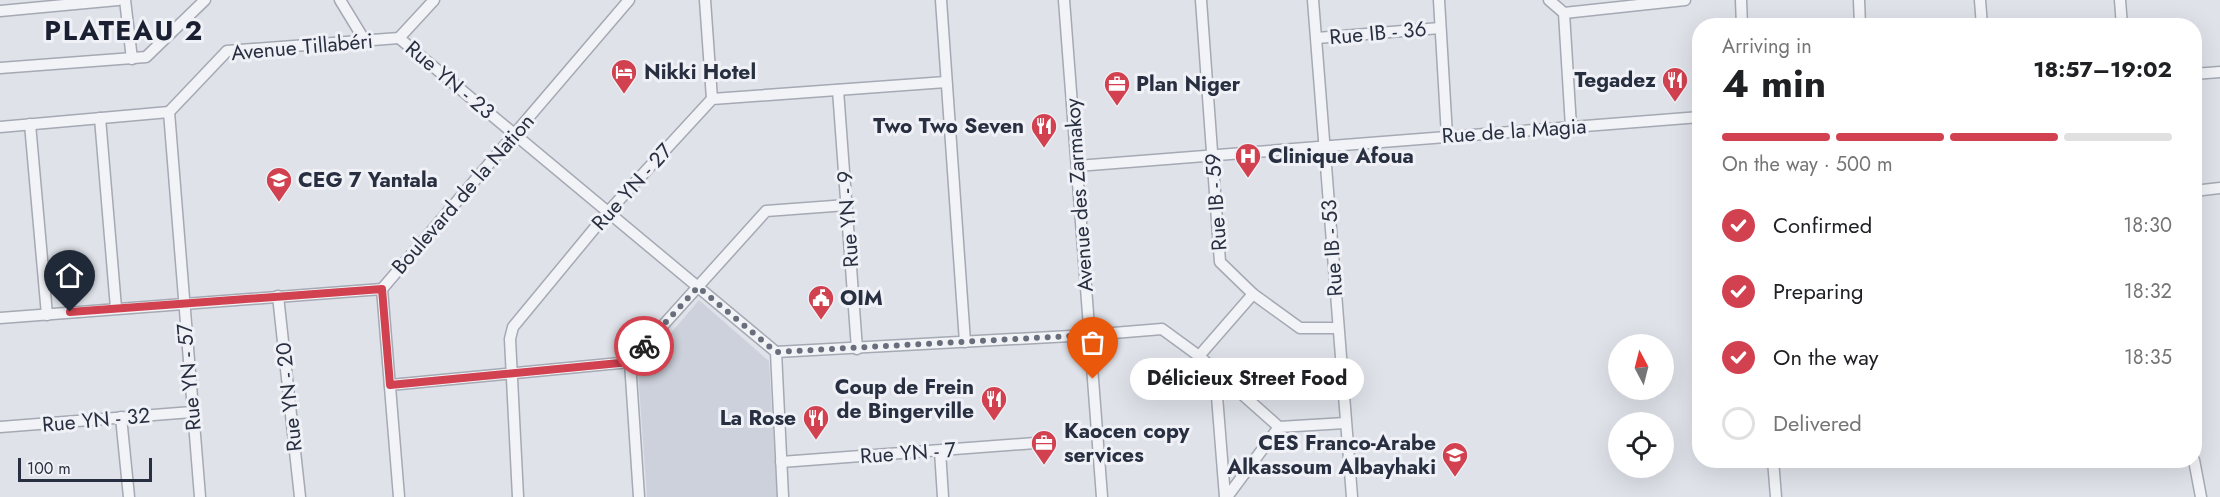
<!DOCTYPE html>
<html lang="en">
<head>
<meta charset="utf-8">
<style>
	body { margin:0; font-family:Jost,sans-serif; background:#f6f6f6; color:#202124; height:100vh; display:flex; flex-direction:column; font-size:22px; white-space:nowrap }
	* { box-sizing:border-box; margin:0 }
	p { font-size:20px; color:#757577 }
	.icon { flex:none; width:33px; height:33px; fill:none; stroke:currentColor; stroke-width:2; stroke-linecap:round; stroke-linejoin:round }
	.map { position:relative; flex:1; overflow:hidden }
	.drawer { position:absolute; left:1692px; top:18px; width:510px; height:450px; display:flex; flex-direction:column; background:#fff; border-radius:24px; box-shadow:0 6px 24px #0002 }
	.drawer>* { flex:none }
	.needle { width:39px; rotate:353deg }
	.buttons { position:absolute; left:1608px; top:334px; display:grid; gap:12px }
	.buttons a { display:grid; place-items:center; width:66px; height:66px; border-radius:50%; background:#fff; box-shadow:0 6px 24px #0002; font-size:30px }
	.scale { position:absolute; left:18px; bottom:15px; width:134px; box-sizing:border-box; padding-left:6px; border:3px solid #282f40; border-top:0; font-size:16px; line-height:21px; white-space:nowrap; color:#282f40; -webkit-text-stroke:4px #eff1f6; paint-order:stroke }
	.pin { position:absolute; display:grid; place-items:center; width:51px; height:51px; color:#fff; margin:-62px -26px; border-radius:50% 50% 50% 0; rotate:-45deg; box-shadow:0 0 6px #0007 }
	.pin .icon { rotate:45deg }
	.courier { position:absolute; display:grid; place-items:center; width:60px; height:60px; margin:-30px; border:4px solid #d1414f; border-radius:50%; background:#fff; color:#222; box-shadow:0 2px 8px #0007 }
	.bubble { position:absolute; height:42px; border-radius:21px; background:#fff; box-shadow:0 6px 24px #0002; font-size:20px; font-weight:700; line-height:42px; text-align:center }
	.overview em { font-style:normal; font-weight:700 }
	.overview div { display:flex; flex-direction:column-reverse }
	.overview { display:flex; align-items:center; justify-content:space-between; height:102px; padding:0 30px }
	h1 { font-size:39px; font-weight:700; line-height:45px }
	.bar { display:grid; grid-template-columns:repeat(4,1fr); gap:9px 6px; align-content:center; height:72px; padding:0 30px }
	.bar i { height:8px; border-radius:4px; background:#e0e0e0 }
	.bar .on { background:#d1414f }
	.bar p { grid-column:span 4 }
	ol { padding:0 30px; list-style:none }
	li { display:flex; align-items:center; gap:18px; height:66px }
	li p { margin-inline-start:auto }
	li .icon { padding:6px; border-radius:50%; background:#d1414f; color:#fff; stroke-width:4 }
	li:last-child { color:#757577 }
	li i { width:33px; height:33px; border:3px solid #e0e0e0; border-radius:50% }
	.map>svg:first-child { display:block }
	.built { fill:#cdd1db }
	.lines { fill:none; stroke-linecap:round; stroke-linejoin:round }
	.minor-casing { stroke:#a4a9b3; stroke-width:13 }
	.minor { stroke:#f2f3f7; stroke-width:10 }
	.done { stroke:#686e7b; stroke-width:6; stroke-dasharray:0 10.8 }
	.route { stroke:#d1414f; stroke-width:8 }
	.labels { text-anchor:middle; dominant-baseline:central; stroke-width:6; stroke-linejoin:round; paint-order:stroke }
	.street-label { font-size:21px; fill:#282f40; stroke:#eff1f6 }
	.poi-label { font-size:21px; font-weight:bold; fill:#282f40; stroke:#eff1f6; text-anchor:start }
	.district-label { font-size:27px; font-weight:bold; letter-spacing:1.5px; fill:#1a2031; stroke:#eff1f6 }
</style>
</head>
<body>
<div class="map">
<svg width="2220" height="497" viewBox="0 0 2220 497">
	<rect width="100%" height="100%" fill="#dfe2e9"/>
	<!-- built -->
	<path class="built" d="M699,300L769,361L777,497H647L638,372Z"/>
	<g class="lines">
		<!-- minor casing -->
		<g class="minor-casing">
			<g id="minor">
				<path d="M125,0L132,59"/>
				<path d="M340,0L365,41"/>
				<path d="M705,0L712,99"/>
				<path d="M941,0L965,342"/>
				<path d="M1064,0L1102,497"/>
				<path d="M1201,0L1220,262L1253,294L1300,328H1338"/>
				<path d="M1313,0L1352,497"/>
				<path d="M1439,0L1447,136"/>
				<path d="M1549,0L1564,13L1571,127"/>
				<path d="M1741,0L1742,26"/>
				<path d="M1859,0L1860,26"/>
				<path d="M1980,0L1982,26"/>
				<path d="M2120,0L2122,26"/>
				<path d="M0,11L118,0"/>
				<path d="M1564,13L1685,0"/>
				<path d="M399,38L776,352L783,497"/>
				<path d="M1317,38L1440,28"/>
				<path d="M0,68L146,57L205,0"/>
				<path d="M2194,74L2220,72"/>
				<path d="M838,90L857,349"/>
				<path d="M169,112L200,497"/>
				<path d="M100,118L116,308"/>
				<path d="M30,124L47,315"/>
				<path d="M0,127L169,112L227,51L399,38L434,0"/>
				<path d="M1077,166L1700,117"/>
				<path d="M2194,191L2220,188"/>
				<path d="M382,289L399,497"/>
				<path d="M278,296L300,497"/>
				<path d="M0,318L382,289L629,0"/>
				<path d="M776,352L1089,335L1162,329L1199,356L1279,427"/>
				<path d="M1199,356L1253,294"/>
				<path d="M1215,371L1225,497"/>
				<path d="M390,385L630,362"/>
				<path d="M121,417L129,497"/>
				<path d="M0,427L192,412"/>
				<path d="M940,451L943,497"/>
				<path d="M1773,460L1776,497"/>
				<path d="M2194,460L2201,497"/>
				<path d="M781,462L1035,443"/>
				<path d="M518,497L510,339L513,327L608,212L712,99L946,82"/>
				<path d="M639,497L630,362L766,211L847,205"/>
				<path d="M1227,497L1279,427L1345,423"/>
			</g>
		</g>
		<!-- minor -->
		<use href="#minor" class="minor"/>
	</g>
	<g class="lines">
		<!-- done -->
		<path class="done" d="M644,346L698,287L776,352L1089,335L1093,379"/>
		<!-- route -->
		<path class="route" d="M70,312L382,289L390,385L630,362L644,346"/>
	</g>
	<!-- icons -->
	<defs>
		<g id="hotel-pin" transform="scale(1.35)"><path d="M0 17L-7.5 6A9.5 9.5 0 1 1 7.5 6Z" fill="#d1414f" stroke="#eff1f6"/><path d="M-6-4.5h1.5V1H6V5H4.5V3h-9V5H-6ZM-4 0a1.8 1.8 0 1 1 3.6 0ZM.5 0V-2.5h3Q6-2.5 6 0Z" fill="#fff"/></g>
		<g id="restaurant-pin" transform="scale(1.35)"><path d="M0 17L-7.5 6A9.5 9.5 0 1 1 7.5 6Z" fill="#d1414f" stroke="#eff1f6"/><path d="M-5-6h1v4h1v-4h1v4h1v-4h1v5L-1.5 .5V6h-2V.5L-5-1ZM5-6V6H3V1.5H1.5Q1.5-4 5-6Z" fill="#fff"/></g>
		<g id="office-pin" transform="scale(1.35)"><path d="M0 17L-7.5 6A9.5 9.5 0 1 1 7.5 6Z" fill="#d1414f" stroke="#eff1f6"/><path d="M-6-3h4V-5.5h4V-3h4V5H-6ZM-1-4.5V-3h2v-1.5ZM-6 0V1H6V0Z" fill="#fff"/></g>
		<g id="hospital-pin" transform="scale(1.35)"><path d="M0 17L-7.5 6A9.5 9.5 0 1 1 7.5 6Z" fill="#d1414f" stroke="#eff1f6"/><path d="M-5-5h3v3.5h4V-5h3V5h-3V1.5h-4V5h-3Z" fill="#fff"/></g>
		<g id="school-pin" transform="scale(1.35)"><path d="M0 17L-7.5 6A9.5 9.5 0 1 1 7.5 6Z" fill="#d1414f" stroke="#eff1f6"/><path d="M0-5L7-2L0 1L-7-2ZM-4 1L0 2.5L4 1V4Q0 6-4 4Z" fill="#fff"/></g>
		<g id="civic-pin" transform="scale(1.35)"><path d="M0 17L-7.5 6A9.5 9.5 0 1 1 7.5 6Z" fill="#d1414f" stroke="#eff1f6"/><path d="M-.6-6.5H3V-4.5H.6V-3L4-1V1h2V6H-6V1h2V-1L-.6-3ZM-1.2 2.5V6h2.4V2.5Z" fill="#fff"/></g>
	</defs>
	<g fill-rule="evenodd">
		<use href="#hotel-pin" x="624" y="72"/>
		<use href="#restaurant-pin" x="1675" y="80"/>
		<use href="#office-pin" x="1117" y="84"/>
		<use href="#restaurant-pin" x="1044" y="126"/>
		<use href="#hospital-pin" x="1248" y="156"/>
		<use href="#school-pin" x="279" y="180"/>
		<use href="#civic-pin" x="821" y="298"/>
		<use href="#restaurant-pin" x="994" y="399"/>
		<use href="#restaurant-pin" x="816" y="418"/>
		<use href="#office-pin" x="1044" y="443"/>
		<use href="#school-pin" x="1455" y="455"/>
	</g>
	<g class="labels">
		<!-- street labels -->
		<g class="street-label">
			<text transform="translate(1378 33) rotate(-5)">Rue IB - 36</text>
			<text transform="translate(302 47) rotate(-5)">Avenue Tillabéri</text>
			<text transform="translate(450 80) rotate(40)">Rue YN - 23</text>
			<text transform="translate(1514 131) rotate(-4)">Rue de la Magia</text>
			<text transform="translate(632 187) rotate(-48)">Rue YN - 27</text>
			<text transform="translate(463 194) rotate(-49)">Boulevard de la Nation</text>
			<text transform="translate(1079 195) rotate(-94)">Avenue des Zarmakoy</text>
			<text transform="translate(1216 202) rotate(-94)">Rue IB - 59</text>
			<text transform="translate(848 219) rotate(-94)">Rue YN - 9</text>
			<text transform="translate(1332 248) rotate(-94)">Rue IB - 53</text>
			<text transform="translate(189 377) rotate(-95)">Rue YN - 57</text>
			<text transform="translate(289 397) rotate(-96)">Rue YN - 20</text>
			<text transform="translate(96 420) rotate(-5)">Rue YN - 32</text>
			<text transform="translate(908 453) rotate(-4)">Rue YN - 7</text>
		</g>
		<!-- poi labels -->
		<g class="poi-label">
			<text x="644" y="72">Nikki Hotel</text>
			<text x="1656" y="80" text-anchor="end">Tegadez</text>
			<text x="1136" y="84">Plan Niger</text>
			<text x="1024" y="126" text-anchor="end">Two Two Seven</text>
			<text x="1268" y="156">Clinique Afoua</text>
			<text x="298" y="180">CEG 7 Yantala</text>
			<text x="840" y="298">OIM</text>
			<text x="974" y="387" text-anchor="end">Coup de Frein<tspan x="974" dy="24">de Bingerville</tspan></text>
			<text x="796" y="418" text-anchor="end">La Rose</text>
			<text x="1064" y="431">Kaocen copy<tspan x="1064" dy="24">services</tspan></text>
			<text x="1436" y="443" text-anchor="end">CES Franco-Arabe<tspan x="1436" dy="24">Alkassoum Albayhaki</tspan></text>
		</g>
		<!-- district labels -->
		<g class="district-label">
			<text x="124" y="30">PLATEAU 2</text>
		</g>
	</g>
</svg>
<div class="buttons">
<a><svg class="needle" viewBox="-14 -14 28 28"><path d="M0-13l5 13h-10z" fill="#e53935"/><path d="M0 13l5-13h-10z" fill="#757577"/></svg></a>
<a><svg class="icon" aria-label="locate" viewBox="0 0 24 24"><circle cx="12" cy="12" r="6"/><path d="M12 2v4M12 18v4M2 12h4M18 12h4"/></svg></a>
</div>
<div class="scale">100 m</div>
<div class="pin" style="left:1093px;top:379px;background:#ea580c"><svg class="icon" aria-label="bag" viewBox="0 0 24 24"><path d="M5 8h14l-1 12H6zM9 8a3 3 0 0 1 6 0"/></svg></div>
<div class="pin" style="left:70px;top:312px;background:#1f2937"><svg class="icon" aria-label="home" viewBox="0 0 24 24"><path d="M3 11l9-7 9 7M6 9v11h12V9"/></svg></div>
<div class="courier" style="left:644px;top:346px"><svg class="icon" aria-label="bike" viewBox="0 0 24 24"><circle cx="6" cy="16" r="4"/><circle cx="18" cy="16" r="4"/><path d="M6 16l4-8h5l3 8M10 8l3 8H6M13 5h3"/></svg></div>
<div class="bubble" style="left:1130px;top:358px;width:234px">Délicieux Street Food</div>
<section class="drawer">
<div class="overview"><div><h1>4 min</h1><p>Arriving in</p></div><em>18:57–19:02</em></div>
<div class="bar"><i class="on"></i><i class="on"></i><i class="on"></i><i></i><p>On the way · 500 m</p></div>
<ol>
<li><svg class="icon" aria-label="check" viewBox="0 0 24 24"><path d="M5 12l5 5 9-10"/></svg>Confirmed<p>18:30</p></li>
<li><svg class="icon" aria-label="check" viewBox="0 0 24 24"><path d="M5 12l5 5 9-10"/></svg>Preparing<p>18:32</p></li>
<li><svg class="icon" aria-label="check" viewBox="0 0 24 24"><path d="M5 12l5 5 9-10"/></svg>On the way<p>18:35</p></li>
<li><i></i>Delivered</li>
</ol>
</section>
</div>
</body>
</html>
